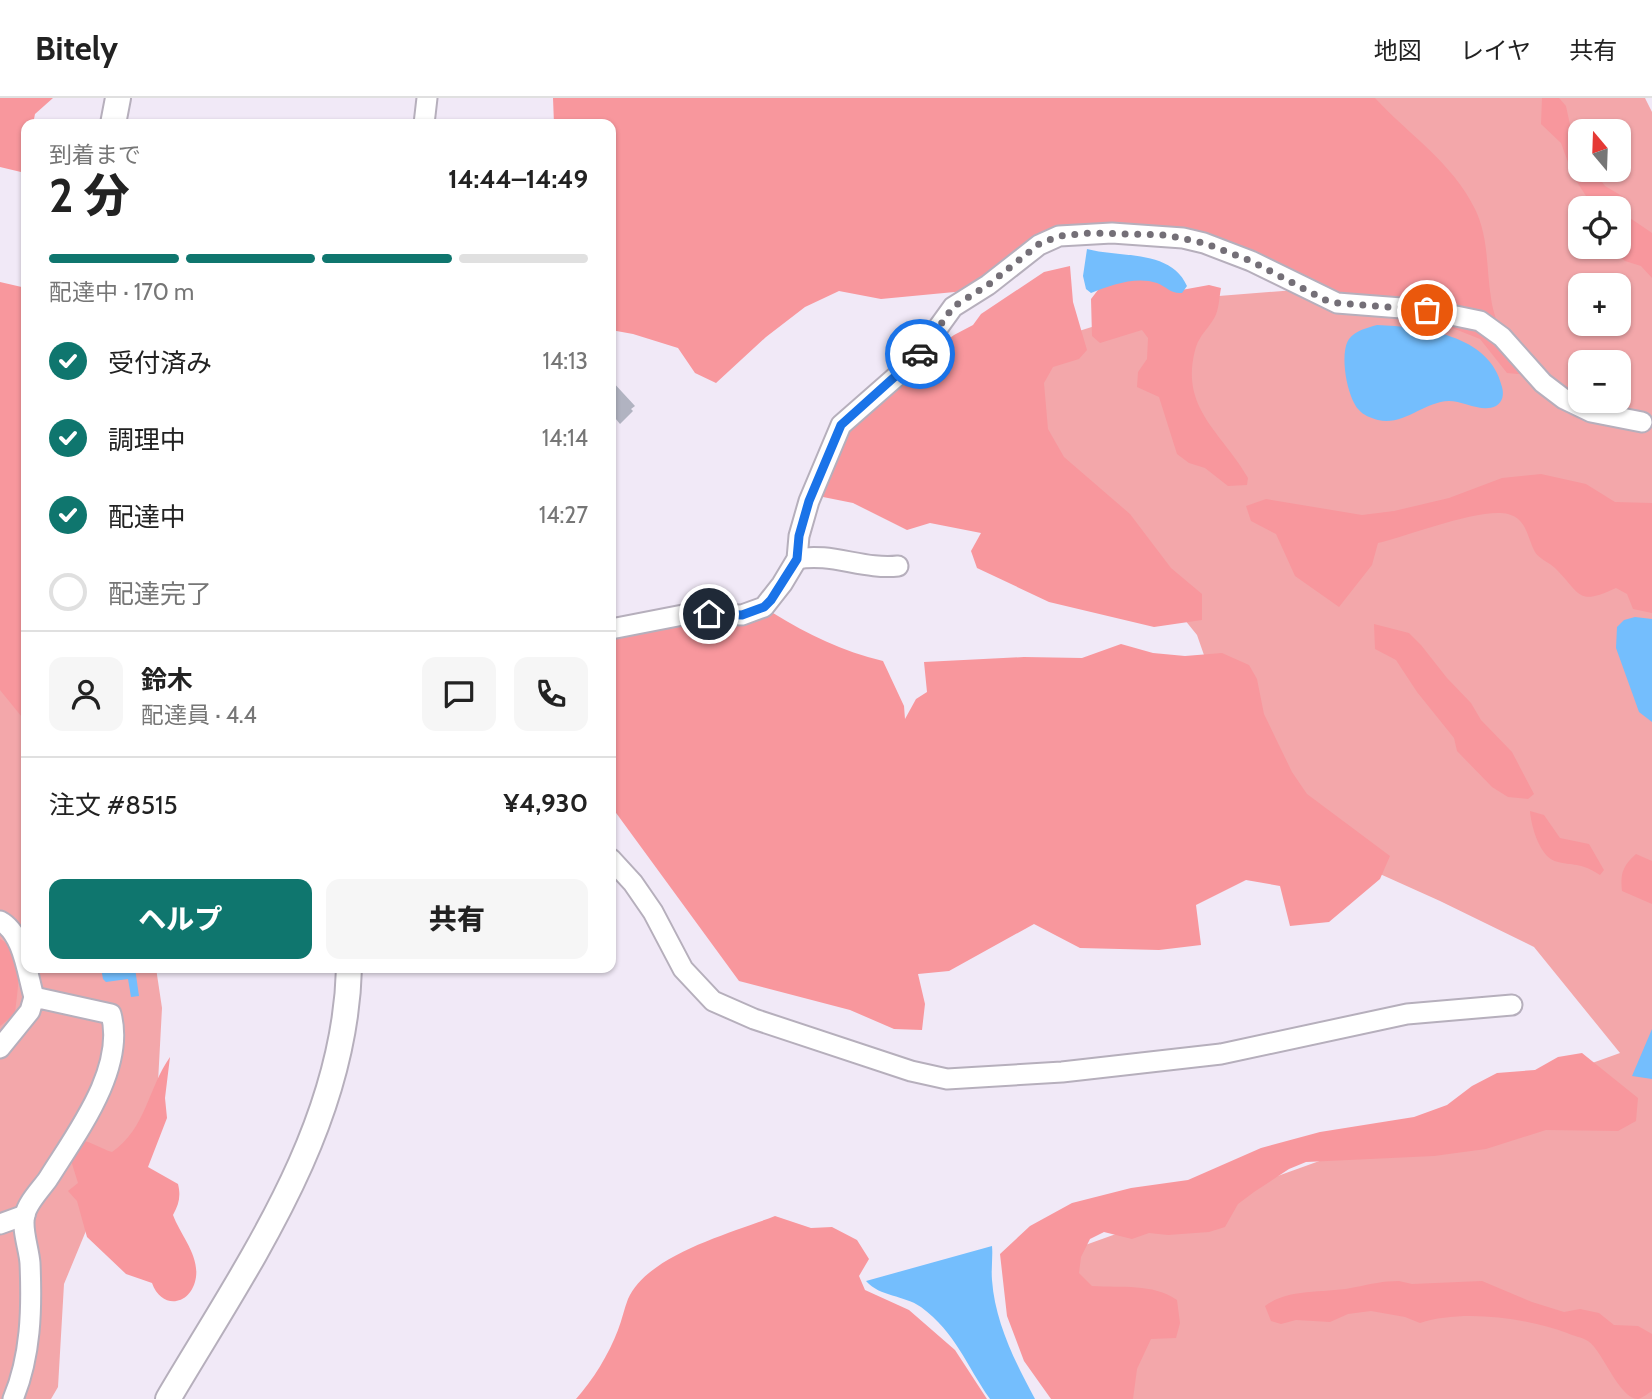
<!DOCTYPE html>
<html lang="ja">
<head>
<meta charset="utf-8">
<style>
	body { margin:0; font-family:Cabin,"Noto Sans JP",sans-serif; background:#f6f6f6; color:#222; height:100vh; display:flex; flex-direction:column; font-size:26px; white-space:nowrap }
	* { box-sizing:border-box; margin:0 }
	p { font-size:23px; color:#767676 }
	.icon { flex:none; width:38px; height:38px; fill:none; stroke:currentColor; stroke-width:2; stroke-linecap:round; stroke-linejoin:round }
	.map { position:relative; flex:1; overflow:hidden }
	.drawer { position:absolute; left:21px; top:21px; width:595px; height:854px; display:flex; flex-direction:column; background:#fff; border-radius:14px; box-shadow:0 2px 5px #0004 }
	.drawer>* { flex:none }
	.needle { width:46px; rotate:341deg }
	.controls { position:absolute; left:1568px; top:21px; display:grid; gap:14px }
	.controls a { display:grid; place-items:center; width:63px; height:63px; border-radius:14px; background:#fff; box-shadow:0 2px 5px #0004; font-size:35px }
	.pin { position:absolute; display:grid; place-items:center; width:60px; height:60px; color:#fff; margin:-30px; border:4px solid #fff; border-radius:50%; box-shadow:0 2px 7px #0007 }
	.courier { position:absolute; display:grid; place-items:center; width:70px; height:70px; margin:-35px; border:5px solid #1a73e8; border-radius:50%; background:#fff; color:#222; box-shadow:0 2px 9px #0007 }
	.headline em { font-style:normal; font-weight:800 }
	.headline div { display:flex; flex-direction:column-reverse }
	.headline { display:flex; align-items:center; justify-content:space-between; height:119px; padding:0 28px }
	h1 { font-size:46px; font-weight:800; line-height:52px }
	.bar { display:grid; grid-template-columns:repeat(4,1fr); gap:10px 7px; align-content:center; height:84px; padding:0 28px }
	.bar i { height:9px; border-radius:5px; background:#e0e0e0 }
	.bar .active { background:#0f766e }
	.bar p { grid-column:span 4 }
	.line { display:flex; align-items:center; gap:18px; padding:0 28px; border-top:2px solid #e0e0e0 }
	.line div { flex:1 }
	.round { display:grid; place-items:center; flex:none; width:74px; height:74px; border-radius:14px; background:#f6f6f6 }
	ol { padding:0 28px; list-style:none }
	li { display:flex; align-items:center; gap:21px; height:77px }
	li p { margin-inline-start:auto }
	li .icon { padding:7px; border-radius:50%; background:#0f766e; color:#fff; stroke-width:4 }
	li:last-child { color:#767676 }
	li i { width:38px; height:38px; border:4px solid #e0e0e0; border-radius:50% }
	.action { display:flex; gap:14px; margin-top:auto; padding:14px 28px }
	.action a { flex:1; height:80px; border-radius:14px; background:#0f766e; color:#fff; font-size:28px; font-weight:800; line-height:80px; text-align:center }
	.action a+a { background:#f6f6f6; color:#222 }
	header { display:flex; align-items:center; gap:42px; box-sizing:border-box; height:98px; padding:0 35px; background:#fff; border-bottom:2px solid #e0e0e0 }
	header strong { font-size:33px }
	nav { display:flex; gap:38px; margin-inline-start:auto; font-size:24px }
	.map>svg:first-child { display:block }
	.green { fill:#f3a7aa; fill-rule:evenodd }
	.forest { fill:#f8979d }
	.water { fill:#74befd }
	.building { fill:#b1b3c1 }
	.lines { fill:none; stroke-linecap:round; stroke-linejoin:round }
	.minor-casing { stroke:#b6afbc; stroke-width:23 }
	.major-casing { stroke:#b6afbc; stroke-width:28 }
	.minor { stroke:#fff; stroke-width:19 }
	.major { stroke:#fff; stroke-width:24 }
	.done { stroke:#746f77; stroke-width:7; stroke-dasharray:0 12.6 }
	.route { stroke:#1a73e8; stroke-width:9 }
</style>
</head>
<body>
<header>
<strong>Bitely</strong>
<nav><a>地図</a><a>レイヤ</a><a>共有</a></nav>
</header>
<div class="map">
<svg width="1652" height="1301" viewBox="0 0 1652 1301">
	<rect width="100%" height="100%" fill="#f1e9f7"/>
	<!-- green -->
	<g class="green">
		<path d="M1258,0H1645L1652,14V1301H1094L1081,1289L1077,1150L1620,955L1534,849L1440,803L1262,723L1197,537L1046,350L1018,278L1063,238L1181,201L1359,187ZM1580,33H1619V72H1580ZM1580,110H1619V149H1580ZM1580,187H1619V226H1580ZM1580,264H1619V303H1580Z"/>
		<path d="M0,252L26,259V603L23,619L26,630V870H156L162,910L157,1003L112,1070L64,1186L58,1289L51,1301H0Z"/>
	</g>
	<!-- forest -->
	<g class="forest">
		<path d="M0,0H53L35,16L33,26H26V53L21,74L0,69Z"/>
		<path d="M553,0H1375C1409,37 1452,64 1475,111C1489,140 1486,169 1491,200C1495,229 1511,253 1528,277L1507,275L1480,241L1432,222L1357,214L1251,158L1134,136L1110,124L1066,130L965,193L881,201L839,193L805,209L766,239L716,285L695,275L678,250L633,236L611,232V26H554Z"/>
		<path d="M1542,0H1559L1566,8L1573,41L1580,46V72H1593L1605,88L1622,98L1627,118L1652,135V180L1641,168L1625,163L1610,149H1619V110H1594L1573,78L1561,45L1541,26Z"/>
		<path d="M1070,168L1073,204L1087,252L1079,261L1053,269L1044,285L1048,331L1064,359L1130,416L1171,470L1202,496V522L1154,529L1049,504L977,470L971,453L981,435L930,425L907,432L853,405L818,398L831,360L851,330L904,273L954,237L973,227L981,216L1044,174Z"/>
		<path d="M1140,179L1160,183L1176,193L1209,187L1221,190C1219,200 1219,214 1213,222C1207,232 1200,237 1196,249C1178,310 1223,335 1248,380L1247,387L1228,388L1205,370L1189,365L1177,356L1159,299L1137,289L1138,274L1147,261L1148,240L1142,232L1100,245L1092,238L1091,201L1101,188Z"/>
		<path d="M0,184L26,190V624L0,592Z"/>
		<path d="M1541,376L1586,386L1615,404L1652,405V515L1633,511L1627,496L1616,490C1577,508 1582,497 1555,470C1549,464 1539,461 1535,454C1527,439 1527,421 1508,416C1481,409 1408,438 1378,445L1372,467L1339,509L1295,478L1276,436L1251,423L1246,408L1266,401L1362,417L1394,413L1449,400L1502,380Z"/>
		<path d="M773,515C809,537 842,553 883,563L904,608L905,621L916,601L927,594L924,564L1024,559L1082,560L1121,546L1153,555L1185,558L1222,555L1249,567L1257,581L1264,616L1292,674L1307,696L1390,758L1380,781L1329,824L1290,828L1280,788L1246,782L1196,807L1201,847L1159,852L1080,850L1034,826L949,873L918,876L925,906L922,932L894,931L850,912L739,883L611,708V540L624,524L729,521Z"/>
		<path d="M1374,526L1409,535L1421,547L1447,580L1471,605L1481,622L1512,654L1534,696L1528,701L1508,699L1492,689L1457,653L1454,640L1417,594L1396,562L1375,551Z"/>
		<path d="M1530,713L1544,717L1560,740L1589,746L1604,772L1600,777C1582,765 1576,768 1558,764C1540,761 1531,728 1530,713Z"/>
		<path d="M1636,756L1652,763V806L1622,793C1620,775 1623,768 1636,756Z"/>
		<path d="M0,841C27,856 17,890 15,916L0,928Z"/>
		<path d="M1582,955L1638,1000L1636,1023L1618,1033L1546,1032L1486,1051L1434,1058L1306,1064L1289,1071L1254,1094L1238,1106L1225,1129L1209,1134L1168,1137L1149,1135L1132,1141L1104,1134L1090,1141L1081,1159L1079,1175L1092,1188C1122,1190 1152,1185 1177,1202L1180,1225L1176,1240L1151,1241L1137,1271L1133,1301H1051L1024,1263L1007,1218L1000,1156L1030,1128L1072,1105L1131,1090L1188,1082L1261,1050L1320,1034L1414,1019L1447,1007L1472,988L1497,975L1535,972L1558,959Z"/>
		<path d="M170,959L165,1000L167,1020L148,1069L178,1086C181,1098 179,1106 173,1117C180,1136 199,1157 196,1179C192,1207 162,1213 152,1185L126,1176L87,1139L77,1103L68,1093L78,1085L68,1053L79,1042C91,1043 99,1050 112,1054C146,1031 148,990 170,959Z"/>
		<path d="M775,1118L811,1130L832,1129L857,1142L869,1161L859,1178L865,1192L909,1212L955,1252L987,1301H576C593,1282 609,1256 618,1232C622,1222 624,1211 628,1201C648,1156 732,1135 775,1118Z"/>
		<path d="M1399,1183L1412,1186L1482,1183L1532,1204L1564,1214L1580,1211L1599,1215L1614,1227L1638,1228L1652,1236V1293C1648,1295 1643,1300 1638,1301C1619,1301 1603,1253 1588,1243C1582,1239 1573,1238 1567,1235C1526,1220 1463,1211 1420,1225L1405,1219L1371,1213L1348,1216L1330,1224L1296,1222L1281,1226L1271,1223L1265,1208C1290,1189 1327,1196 1356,1189C1371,1186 1383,1183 1399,1183Z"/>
	</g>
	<!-- water -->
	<g class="water">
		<path d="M1087,151C1120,160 1171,151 1187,188L1182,195C1171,196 1167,189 1157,185C1136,178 1111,187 1091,195L1086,191L1083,178Z"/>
		<path d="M1377,227C1422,229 1490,236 1502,289C1504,296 1503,304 1496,308C1482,315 1463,303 1449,303C1423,304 1404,328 1378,322C1371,320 1363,317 1359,312C1347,300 1339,255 1349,241C1356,232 1367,230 1377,227Z"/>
		<path d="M1635,519L1652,521V624L1639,614L1616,550L1617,529L1624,522Z"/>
		<path d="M101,870H135L139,898L131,899L128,881L106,884L103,881Z"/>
		<path d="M1652,931V981L1632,978Z"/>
		<path d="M992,1148C993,1159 991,1170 992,1182C995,1224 1015,1264 1035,1301H990C966,1267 956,1235 921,1209C904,1197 880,1199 866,1183Z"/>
	</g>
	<!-- building -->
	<path class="building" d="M611,282L635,308L631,311L633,313L620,326L611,315Z"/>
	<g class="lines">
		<!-- minor casing -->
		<g class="minor-casing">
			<g id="minor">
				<path d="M424,26L427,0"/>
				<path d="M797,461C830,454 864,472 898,468"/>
				<path d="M611,531L688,516L742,517L764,509L782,486L797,461L799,438L809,403L841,327L914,263L953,209L988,187L1039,147L1059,138L1112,135L1183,140L1204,145L1251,163L1337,205L1427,212L1480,223L1502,239L1543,285L1564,301L1591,314L1642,324"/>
				<path d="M611,761L633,785L653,814L683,871L713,903L754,921L911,973L947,981L1062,974L1221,956L1407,916L1512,907"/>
				<path d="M0,823C23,835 27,875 34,899"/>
				<path d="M0,950L30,913L34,899L111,916C126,971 76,1036 48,1081C41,1091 27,1105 25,1117C21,1130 29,1151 30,1165C32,1211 31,1258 13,1301"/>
				<path d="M0,1126L25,1117"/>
			</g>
		</g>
		<!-- major casing -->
		<g class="major-casing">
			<g id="major">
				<path d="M113,26L118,0"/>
				<path d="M168,1301C247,1167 345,1031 349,870"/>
			</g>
		</g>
		<!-- minor -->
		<use href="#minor" class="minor"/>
		<!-- major -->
		<use href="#major" class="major"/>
	</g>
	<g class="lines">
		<!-- done -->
		<path class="done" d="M920,256L953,209L988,187L1039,146L1059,138L1090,135L1166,137L1204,145L1251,163L1325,202L1337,205L1427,212"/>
		<!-- route -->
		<path class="route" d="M709,516L742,517L764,509L771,502L797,461L799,438L809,403L841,327L920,256"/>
	</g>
</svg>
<div class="controls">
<a><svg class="needle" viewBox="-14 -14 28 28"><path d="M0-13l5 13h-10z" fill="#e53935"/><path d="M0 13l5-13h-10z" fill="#767676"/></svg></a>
<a><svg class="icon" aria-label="locate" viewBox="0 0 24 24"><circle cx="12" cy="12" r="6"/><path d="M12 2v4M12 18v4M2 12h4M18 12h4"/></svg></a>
<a>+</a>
<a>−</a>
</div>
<div class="pin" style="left:1427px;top:212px;background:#ea580c"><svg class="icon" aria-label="bag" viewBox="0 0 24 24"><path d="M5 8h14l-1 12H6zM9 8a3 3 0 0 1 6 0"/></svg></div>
<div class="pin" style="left:709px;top:516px;background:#1f2937"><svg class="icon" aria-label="home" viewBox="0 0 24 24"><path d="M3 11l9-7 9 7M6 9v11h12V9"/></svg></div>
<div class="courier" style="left:920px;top:256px"><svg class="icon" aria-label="car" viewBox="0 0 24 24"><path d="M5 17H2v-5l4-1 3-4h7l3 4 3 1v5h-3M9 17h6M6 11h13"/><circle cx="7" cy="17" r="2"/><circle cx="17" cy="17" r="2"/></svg></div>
<section class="drawer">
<div class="headline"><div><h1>2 分</h1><p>到着まで</p></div><em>14:44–14:49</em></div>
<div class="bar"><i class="active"></i><i class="active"></i><i class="active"></i><i></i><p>配達中 · 170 m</p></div>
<ol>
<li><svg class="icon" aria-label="check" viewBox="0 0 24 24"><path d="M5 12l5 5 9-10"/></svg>受付済み<p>14:13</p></li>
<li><svg class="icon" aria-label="check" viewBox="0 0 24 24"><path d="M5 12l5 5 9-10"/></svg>調理中<p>14:14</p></li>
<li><svg class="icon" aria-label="check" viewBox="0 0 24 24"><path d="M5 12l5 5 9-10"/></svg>配達中<p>14:27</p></li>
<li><i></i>配達完了</li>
</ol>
<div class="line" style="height:126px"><a class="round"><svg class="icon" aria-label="person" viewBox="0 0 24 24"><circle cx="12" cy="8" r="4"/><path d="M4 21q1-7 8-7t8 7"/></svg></a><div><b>鈴木</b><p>配達員 · 4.4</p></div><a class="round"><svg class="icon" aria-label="chat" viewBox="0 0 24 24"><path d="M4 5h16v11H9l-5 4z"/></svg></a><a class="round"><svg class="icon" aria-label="phone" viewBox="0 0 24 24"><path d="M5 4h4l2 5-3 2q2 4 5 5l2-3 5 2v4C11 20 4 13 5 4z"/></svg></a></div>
<div class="line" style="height:91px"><div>注文 #8515</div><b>¥4,930</b></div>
<div class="action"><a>ヘルプ</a><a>共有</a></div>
</section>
</div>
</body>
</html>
